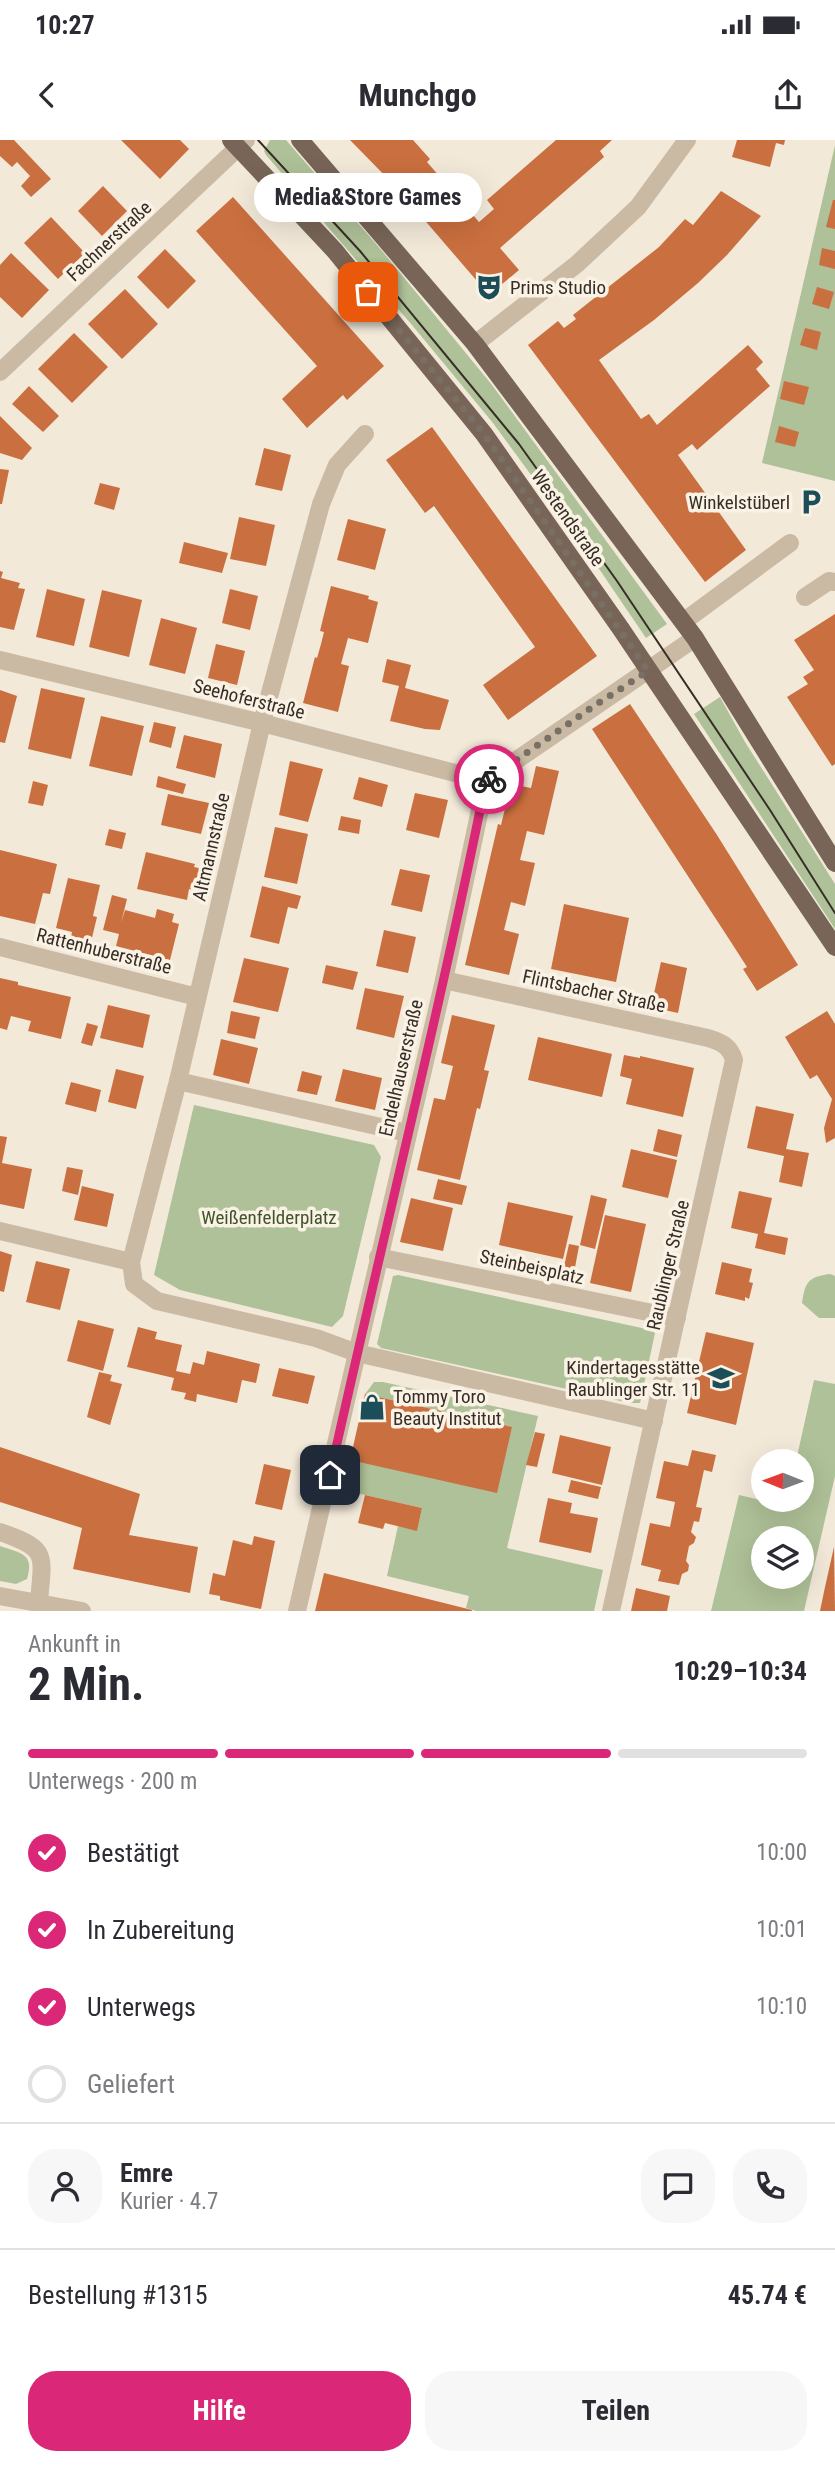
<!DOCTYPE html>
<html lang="de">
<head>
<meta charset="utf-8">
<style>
	body { margin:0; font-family:"Roboto Condensed",sans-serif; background:#f7f7f7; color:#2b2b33; height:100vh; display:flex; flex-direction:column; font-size:26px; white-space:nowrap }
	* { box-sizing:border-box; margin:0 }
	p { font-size:23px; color:#7c7c81 }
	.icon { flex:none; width:38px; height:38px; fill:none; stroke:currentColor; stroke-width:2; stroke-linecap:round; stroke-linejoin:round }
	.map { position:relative; height:1471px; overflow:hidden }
	.details { display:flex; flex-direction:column; background:#fff; flex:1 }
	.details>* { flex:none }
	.needle { width:46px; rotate:271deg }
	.fabs { position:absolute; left:751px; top:1309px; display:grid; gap:14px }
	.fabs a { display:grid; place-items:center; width:63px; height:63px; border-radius:50%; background:#fff; box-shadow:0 7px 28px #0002; font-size:35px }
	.pin { position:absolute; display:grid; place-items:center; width:60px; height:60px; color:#fff; margin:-30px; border-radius:14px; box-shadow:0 4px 10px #0006 }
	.courier { position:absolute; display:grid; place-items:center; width:70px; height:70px; margin:-35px; border:5px solid #db2777; border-radius:50%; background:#fff; color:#222; box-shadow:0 2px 9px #0007 }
	.bubble { position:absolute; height:49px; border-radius:24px; background:#fff; box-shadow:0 7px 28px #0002; font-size:23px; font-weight:700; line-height:49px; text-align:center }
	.headline em { font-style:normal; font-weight:700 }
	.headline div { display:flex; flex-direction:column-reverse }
	.headline { display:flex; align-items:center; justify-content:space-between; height:119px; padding:0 28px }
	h1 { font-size:46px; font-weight:700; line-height:52px }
	.bar { display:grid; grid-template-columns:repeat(4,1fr); gap:10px 7px; align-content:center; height:84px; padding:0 28px }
	.bar i { height:9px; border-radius:5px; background:#e1e1e2 }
	.bar .current { background:#db2777 }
	.bar p { grid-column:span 4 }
	.line { display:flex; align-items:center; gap:18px; padding:0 28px; border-top:2px solid #e1e1e2 }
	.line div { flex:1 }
	.round { display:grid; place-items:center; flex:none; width:74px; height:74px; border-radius:28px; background:#f7f7f7 }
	ol { padding:0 28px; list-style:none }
	li { display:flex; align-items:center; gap:21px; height:77px }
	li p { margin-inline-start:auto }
	li .icon { padding:7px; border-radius:50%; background:#db2777; color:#fff; stroke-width:4 }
	li:last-child { color:#7c7c81 }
	li i { width:38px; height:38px; border:4px solid #e1e1e2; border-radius:50% }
	.button { display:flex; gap:14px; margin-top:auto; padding:14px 28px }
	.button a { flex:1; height:80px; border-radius:28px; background:#db2777; color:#fff; font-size:28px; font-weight:700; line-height:80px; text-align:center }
	.button a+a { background:#f7f7f7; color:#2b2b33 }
	.status { display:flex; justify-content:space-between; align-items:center; height:49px; padding:0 35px; background:#fff; direction:ltr }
	.status svg { height:19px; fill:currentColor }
	header { display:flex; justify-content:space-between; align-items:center; height:91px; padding:0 28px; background:#fff; font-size:32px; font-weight:700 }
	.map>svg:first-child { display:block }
	.green { fill:#afc198; fill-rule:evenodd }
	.building { fill:#ca6f3f }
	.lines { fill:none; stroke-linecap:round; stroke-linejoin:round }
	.minor { stroke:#cabaa4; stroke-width:18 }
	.major { stroke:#786557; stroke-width:18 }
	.tram { stroke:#362d26; stroke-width:2 }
	.done { stroke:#786f65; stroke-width:7; stroke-dasharray:0 12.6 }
	.route { stroke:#db2777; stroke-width:9 }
	.labels { text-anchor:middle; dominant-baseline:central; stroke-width:7; stroke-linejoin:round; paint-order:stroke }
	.street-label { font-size:19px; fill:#362d26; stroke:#faf2e5 }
	.poi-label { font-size:19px; fill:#362d26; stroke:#faf2e5; text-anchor:start }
	.park-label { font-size:19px; fill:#405429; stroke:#faf2e5 }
</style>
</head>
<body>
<div class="status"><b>10:27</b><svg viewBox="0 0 49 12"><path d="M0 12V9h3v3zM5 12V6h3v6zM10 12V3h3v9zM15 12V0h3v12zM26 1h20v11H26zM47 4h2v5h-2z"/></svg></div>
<header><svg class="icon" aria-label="back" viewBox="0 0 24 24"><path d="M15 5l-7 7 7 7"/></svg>Munchgo<svg class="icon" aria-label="share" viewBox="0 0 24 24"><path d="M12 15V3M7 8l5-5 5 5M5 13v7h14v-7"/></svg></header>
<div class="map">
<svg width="835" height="1471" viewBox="0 0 835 1471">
	<rect width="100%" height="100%" fill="#f2e9d9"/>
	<!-- green -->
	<g class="green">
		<path d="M270,0H286L383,112L492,245L667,484L646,498L591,417L493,283L412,185L266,15L264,11Z"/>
		<path d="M835,5V341L762,323Z"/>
		<path d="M720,557L745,602L835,744V789L694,574Z"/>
		<path d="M194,965L374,1005L381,1017L343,1176L332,1187L180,1150L154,1135Z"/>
		<path d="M830,1134L835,1136V1178H819L802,1163C805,1142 808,1137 830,1134Z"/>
		<path d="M398,1135L651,1190L655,1193L640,1263H630L381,1208L377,1204L393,1136Z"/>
		<path d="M814,1240L835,1244V1336L804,1471H711L739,1355L786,1366L788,1360H802V1321H796ZM763,1398H802V1437H763Z"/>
		<path d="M374,1242H383L538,1276L507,1408L603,1430L594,1471H476L466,1468L469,1456L387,1436L398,1386L417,1390L422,1368L343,1350L350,1320L511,1287L365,1254Z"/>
		<path d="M0,1406C20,1413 35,1413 27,1439L16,1444L0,1441Z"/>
	</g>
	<!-- building -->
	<g class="building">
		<path d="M0,0H14L51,39L31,57L21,46L30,36L17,22L12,27L0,16Z"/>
		<path d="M121,0H180L189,9L160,39Z"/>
		<path d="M350,0H413L430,19L427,22L479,82L494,69L487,60L556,0H612L600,11L604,17L500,108L519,130L489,155L397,48Z"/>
		<path d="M737,0H785L784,5L776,3L770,27L732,17Z"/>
		<path d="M103,46L127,71L102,96L78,71Z"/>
		<path d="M721,51L761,76L727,115L698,143L654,180L599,220L641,279L649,274L657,285L748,205L763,222L756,229L770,246L697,310L692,304L678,315L746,410L705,442L528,205L558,181L564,188L576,179L573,175L659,107L685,79L693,85Z"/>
		<path d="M233,57L384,226L347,260L343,255L307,288L282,259L317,226L196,91Z"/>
		<path d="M833,60H835V89L826,87Z"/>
		<path d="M51,77L85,113L58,139L24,103Z"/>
		<path d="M822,108L835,111V129L819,125Z"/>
		<path d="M165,109L196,141L168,169L137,137Z"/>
		<path d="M11,113L49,150L22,178L0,157V125Z"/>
		<path d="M817,147L834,152L829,169L812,164Z"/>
		<path d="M125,149L158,184L122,219L88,184Z"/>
		<path d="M805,188L821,192L817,210L800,205Z"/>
		<path d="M74,193L108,227L72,263L38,229Z"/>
		<path d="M784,241L809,247L804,265L780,259Z"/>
		<path d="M29,246L59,276L43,292L12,264Z"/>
		<path d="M0,276L32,308L22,320L0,313Z"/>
		<path d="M779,286L799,292L795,307L775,302Z"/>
		<path d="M432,287L597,516L508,580L483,545L535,507L434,366L425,373L386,320Z"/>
		<path d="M264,308L291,315L282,351L255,345Z"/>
		<path d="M0,329L9,330L2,364H0Z"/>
		<path d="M100,343L120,348L114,370L94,364Z"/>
		<path d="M239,377L275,385L266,426L230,419Z"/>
		<path d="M348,379L386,389L375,430L337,420Z"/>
		<path d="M184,402L228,413L222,433L179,423Z"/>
		<path d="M0,431L3,432L1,438L20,443L18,448L25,449L14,490L0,487Z"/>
		<path d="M331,446L369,456L368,459L378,462L368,503L348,498L341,524L349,526L338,572L303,563L315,517L317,518L321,504L324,492L320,491Z"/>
		<path d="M47,449L85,459L74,506L36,497Z"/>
		<path d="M230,449L258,456L250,490L222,483Z"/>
		<path d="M102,450L142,460L129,517L89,507Z"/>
		<path d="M835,474V624L832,626L787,557L808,544L803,537L814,530L794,500Z"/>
		<path d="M161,478L197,488L185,534L149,525Z"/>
		<path d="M216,504L245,511L237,545L208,538Z"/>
		<path d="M387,519L411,525L405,548L449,560L440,590L425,589L390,581L399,546L382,542Z"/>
		<path d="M41,548L85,558L71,619L28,609Z"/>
		<path d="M0,550L17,556L5,603L0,602Z"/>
		<path d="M630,564L717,695L798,825L757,851L743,829L747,827L729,799L592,589Z"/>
		<path d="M101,576L144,586L132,636L89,626Z"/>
		<path d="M154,582L176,587L171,608L149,602Z"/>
		<path d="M184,595L222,604L215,638L176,628Z"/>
		<path d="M290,621L323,629L308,682L279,675Z"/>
		<path d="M536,626L559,631L544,695L527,691L520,720L535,723L525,766L511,762L504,790L519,794L509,835L465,825L498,684L501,685L511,644L531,648Z"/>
		<path d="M158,636L186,644L183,654L156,647Z"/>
		<path d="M359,637L388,645L382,667L353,659Z"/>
		<path d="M33,641L48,645L43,666L28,663Z"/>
		<path d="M415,653L448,660L439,698L406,690Z"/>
		<path d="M168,654L209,663L201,694L161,685Z"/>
		<path d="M341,676L361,680L359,694L338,690Z"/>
		<path d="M275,687L308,694L297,744L264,737Z"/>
		<path d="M109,689L126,693L122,709L105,705Z"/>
		<path d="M0,710L57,724L50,754L43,753L35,784L0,776Z"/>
		<path d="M146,712L195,724L194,727L203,729L198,751L189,749L187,760L137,749Z"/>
		<path d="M400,729L430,735L422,772L391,765Z"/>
		<path d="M68,738L100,745L93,776L97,777L91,802L71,798L72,792L56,788Z"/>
		<path d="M262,746L301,756L297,769L288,767L279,804L250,797Z"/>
		<path d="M112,755L127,759L121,783L125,770L155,778L157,769L174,774L172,782L179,784L170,820L116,806L119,794L103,790Z"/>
		<path d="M564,764L629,778L616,842L551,829Z"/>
		<path d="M384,790L416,797L408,833L376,826Z"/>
		<path d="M244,818L289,828L278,872L233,862Z"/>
		<path d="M661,822L687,828L678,873L651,867Z"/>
		<path d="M326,825L358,832L353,850L322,843Z"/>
		<path d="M0,838L18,842V845L71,857L61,899L28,891L31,881L11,876L7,890L0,888Z"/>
		<path d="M365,848L404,856L394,898L356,889Z"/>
		<path d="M108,865L150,875L143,908L100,898Z"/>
		<path d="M231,871L260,877L255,899L227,893Z"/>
		<path d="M827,871L835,884V998L826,1003L824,988L832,959L817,935L810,939L785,897Z"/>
		<path d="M452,875L495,885L484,930L489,931L480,969L477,968L460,1040L417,1030L434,958L445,960L453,926L441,923Z"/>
		<path d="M87,883L98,886L92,906L81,903Z"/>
		<path d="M538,897L612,914L602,957L528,940Z"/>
		<path d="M221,899L258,908L249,944L213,935Z"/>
		<path d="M624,915L640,918V916L694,928L683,977L626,964L632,939L620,936Z"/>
		<path d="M116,929L144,936L136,969L108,962Z"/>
		<path d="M343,929L382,938L375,970L335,961Z"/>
		<path d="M302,931L322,936L317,955L297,951Z"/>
		<path d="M71,942L101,950L96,972L65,964Z"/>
		<path d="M756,966L794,974L786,1009L809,1013L802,1047L779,1042L784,1016L747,1008Z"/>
		<path d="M658,989L682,995L677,1017L653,1011Z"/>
		<path d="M0,996L7,997L2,1023L32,1029L24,1069L0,1064Z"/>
		<path d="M631,1009L677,1020L668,1058L622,1047Z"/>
		<path d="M67,1027L83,1030L78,1055L62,1051Z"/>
		<path d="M438,1039L467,1046L462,1065L433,1059Z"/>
		<path d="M82,1046L114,1054L107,1087L74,1080Z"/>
		<path d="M739,1051L772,1058L764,1093L788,1098L785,1115L755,1108L758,1094L731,1088Z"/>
		<path d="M591,1055L607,1059L595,1109L580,1105Z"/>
		<path d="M411,1058L453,1068L443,1111L400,1102Z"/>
		<path d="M508,1062L573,1076L563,1119L499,1105Z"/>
		<path d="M605,1075L646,1084L631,1152L590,1143Z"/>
		<path d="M569,1104L579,1106L574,1133L563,1131Z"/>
		<path d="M0,1111L12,1115L4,1152L0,1151Z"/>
		<path d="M36,1121L70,1129L60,1170L26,1162Z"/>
		<path d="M722,1122L752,1129L749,1142L753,1143L749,1159L745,1157V1161L715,1154Z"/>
		<path d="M78,1180L114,1189L103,1231L67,1221Z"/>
		<path d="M138,1187L157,1192L155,1199L182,1205L176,1231L190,1234L193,1222L204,1225L207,1211L260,1224L256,1243L242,1240L237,1263L197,1254L196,1262L184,1259L186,1253L171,1250L174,1238L127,1227Z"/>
		<path d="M706,1192L754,1203L736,1285L687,1273Z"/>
		<path d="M279,1228L315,1236L308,1264L272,1256Z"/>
		<path d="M99,1232L112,1235L110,1241L122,1244L110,1285L87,1277Z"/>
		<path d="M365,1254L512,1287L497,1353L350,1320Z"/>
		<path d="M535,1292L545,1294L537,1327L526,1325Z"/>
		<path d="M560,1295L611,1307L602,1345L552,1333Z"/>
		<path d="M0,1307L140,1354L129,1395L198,1407L190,1453L73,1429L82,1388L0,1362Z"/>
		<path d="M692,1310L716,1315L712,1332L704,1330L696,1367L702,1368L699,1382L694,1381L691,1392L696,1397L694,1403L689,1406L686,1421L689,1425L688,1431L682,1434L679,1445L658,1441L661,1430L641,1425L650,1383L670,1387L675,1362L656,1358L664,1321L688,1326Z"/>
		<path d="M264,1324L291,1330L282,1370L255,1364Z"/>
		<path d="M571,1340L601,1347L598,1359L568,1352Z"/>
		<path d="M365,1355L422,1368L417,1391L385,1383L383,1389L358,1383Z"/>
		<path d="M548,1358L572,1363L570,1373L598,1378L591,1413L539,1402Z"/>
		<path d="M254,1396L275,1401L261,1469L220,1460V1456L209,1454L213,1433L225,1436L233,1400L252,1405Z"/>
		<path d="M834,1407L835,1471H820L825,1447Z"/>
		<path d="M324,1433L472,1470V1471H315Z"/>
		<path d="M636,1448L670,1456L667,1471H631Z"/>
	</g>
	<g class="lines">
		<!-- minor -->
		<g class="minor">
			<path d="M475,204L577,124L638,67L687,0"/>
			<path d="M0,232L246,0"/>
			<path d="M365,294L337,325L321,364L262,583L178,941L131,1122L134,1144L157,1161L316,1198L357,1213L654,1281"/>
			<path d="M805,457L829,441L835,442"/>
			<path d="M683,482L790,403"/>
			<path d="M0,520L262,583L486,641"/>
			<path d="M0,807L197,857"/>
			<path d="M444,840L708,898C721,902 730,906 734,920L611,1471"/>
			<path d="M178,941L407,993"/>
			<path d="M0,1091L131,1122"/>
			<path d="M378,1117L677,1178"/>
			<path d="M0,1392C49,1409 43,1414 39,1461"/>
			<path d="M0,1456L82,1471"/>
			<path d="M297,1471L444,840L486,641L695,498"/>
		</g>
		<!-- major -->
		<g class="major">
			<path d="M231,0L335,111L484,294L621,489L835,807"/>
			<path d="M300,0L475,204L695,498L835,723"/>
		</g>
		<!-- tram -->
		<path class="tram" d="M258,0L360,111L519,304L617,441L770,670L835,773"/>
	</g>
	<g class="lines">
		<!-- done -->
		<path class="done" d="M368,152L484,294L648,531L594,566L489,639"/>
		<!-- route -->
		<path class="route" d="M330,1335C381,1104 439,874 486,641L489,639"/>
	</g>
	<!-- icons -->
	<defs>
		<g id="theatre-bare" transform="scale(2.1)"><path d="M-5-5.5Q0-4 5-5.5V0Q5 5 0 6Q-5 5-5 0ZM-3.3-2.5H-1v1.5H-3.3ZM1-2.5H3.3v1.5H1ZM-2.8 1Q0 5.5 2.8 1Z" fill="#1b4e58" stroke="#faf2e5" stroke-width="2.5" paint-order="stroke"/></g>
		<g id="parking-bare" transform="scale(2.1)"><path d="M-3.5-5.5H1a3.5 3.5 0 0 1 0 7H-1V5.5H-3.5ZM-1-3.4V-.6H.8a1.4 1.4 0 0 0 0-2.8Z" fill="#1b4e58" stroke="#faf2e5" stroke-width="2.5" paint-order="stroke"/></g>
		<g id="school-bare" transform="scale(2.1)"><path d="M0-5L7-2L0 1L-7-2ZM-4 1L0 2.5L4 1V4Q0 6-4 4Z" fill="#1b4e58" stroke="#faf2e5" stroke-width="2.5" paint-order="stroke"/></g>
		<g id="shop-bare" transform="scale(2.1)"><path d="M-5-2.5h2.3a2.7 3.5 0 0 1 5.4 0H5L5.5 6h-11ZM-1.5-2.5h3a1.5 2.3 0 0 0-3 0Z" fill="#1b4e58" stroke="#faf2e5" stroke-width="2.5" paint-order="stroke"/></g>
	</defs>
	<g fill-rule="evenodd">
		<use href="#theatre-bare" x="489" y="147"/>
		<use href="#parking-bare" x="811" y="362"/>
		<use href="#school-bare" x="721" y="1238"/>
		<use href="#shop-bare" x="372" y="1267"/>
	</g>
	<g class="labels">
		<!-- street labels -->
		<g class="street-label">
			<text transform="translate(109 101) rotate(-43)">Fachnerstraße</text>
			<text transform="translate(568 378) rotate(55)">Westendstraße</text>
			<text transform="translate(249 559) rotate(14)">Seehoferstraße</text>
			<text transform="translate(211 707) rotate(-77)">Altmannstraße</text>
			<text transform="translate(104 811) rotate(14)">Rattenhuberstraße</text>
			<text transform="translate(594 851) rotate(12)">Flintsbacher Straße</text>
			<text transform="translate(401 928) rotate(-77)">Endelhauserstraße</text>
			<text transform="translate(668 1125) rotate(-77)">Raublinger Straße</text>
			<text transform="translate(532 1127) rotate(12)">Steinbeisplatz</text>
		</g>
		<!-- poi labels -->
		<g class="poi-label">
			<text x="510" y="147">Prims Studio</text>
			<text x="790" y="362" text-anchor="end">Winkelstüberl</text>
			<text x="700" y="1227" text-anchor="end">Kindertagesstätte<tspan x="700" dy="22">Raublinger Str. 11</tspan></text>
			<text x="393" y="1256">Tommy Toro<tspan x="393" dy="22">Beauty Institut</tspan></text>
		</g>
		<!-- park labels -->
		<g class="park-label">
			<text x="269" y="1077">Weißenfelderplatz</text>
		</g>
	</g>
</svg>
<div class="fabs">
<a><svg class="needle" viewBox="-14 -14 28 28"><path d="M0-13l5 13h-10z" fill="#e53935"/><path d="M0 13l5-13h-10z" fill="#7c7c81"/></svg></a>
<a><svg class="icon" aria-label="layers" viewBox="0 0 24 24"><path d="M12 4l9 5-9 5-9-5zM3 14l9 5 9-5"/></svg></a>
</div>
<div class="pin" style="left:368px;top:152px;background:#ea580c"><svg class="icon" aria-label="bag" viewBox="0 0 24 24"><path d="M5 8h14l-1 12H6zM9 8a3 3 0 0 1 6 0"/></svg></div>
<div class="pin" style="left:330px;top:1335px;background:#1f2937"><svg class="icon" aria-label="home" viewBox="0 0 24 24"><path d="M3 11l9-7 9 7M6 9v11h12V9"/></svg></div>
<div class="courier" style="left:489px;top:639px"><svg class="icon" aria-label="bike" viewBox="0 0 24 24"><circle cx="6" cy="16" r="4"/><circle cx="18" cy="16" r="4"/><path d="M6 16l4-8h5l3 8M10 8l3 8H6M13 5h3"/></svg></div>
<div class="bubble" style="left:254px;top:33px;width:228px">Media&amp;Store Games</div>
</div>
<section class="details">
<div class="headline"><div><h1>2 Min.</h1><p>Ankunft in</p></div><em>10:29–10:34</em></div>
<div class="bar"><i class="current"></i><i class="current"></i><i class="current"></i><i></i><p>Unterwegs · 200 m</p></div>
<ol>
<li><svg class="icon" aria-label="check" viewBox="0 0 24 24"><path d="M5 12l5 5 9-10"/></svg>Bestätigt<p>10:00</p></li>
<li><svg class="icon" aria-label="check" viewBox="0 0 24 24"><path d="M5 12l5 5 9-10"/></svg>In Zubereitung<p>10:01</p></li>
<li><svg class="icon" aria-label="check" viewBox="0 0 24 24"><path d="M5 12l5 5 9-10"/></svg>Unterwegs<p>10:10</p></li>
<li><i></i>Geliefert</li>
</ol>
<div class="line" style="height:126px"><a class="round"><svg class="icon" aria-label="person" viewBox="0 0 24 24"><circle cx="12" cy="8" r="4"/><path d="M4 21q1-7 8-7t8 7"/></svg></a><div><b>Emre</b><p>Kurier · 4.7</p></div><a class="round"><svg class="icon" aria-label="chat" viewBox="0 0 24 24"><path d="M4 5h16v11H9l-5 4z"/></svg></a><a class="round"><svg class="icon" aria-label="phone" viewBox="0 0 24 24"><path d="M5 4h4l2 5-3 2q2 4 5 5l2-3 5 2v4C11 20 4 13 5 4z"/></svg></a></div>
<div class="line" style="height:91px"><div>Bestellung #1315</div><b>45.74 €</b></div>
<div class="button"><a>Hilfe</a><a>Teilen</a></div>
</section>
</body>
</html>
